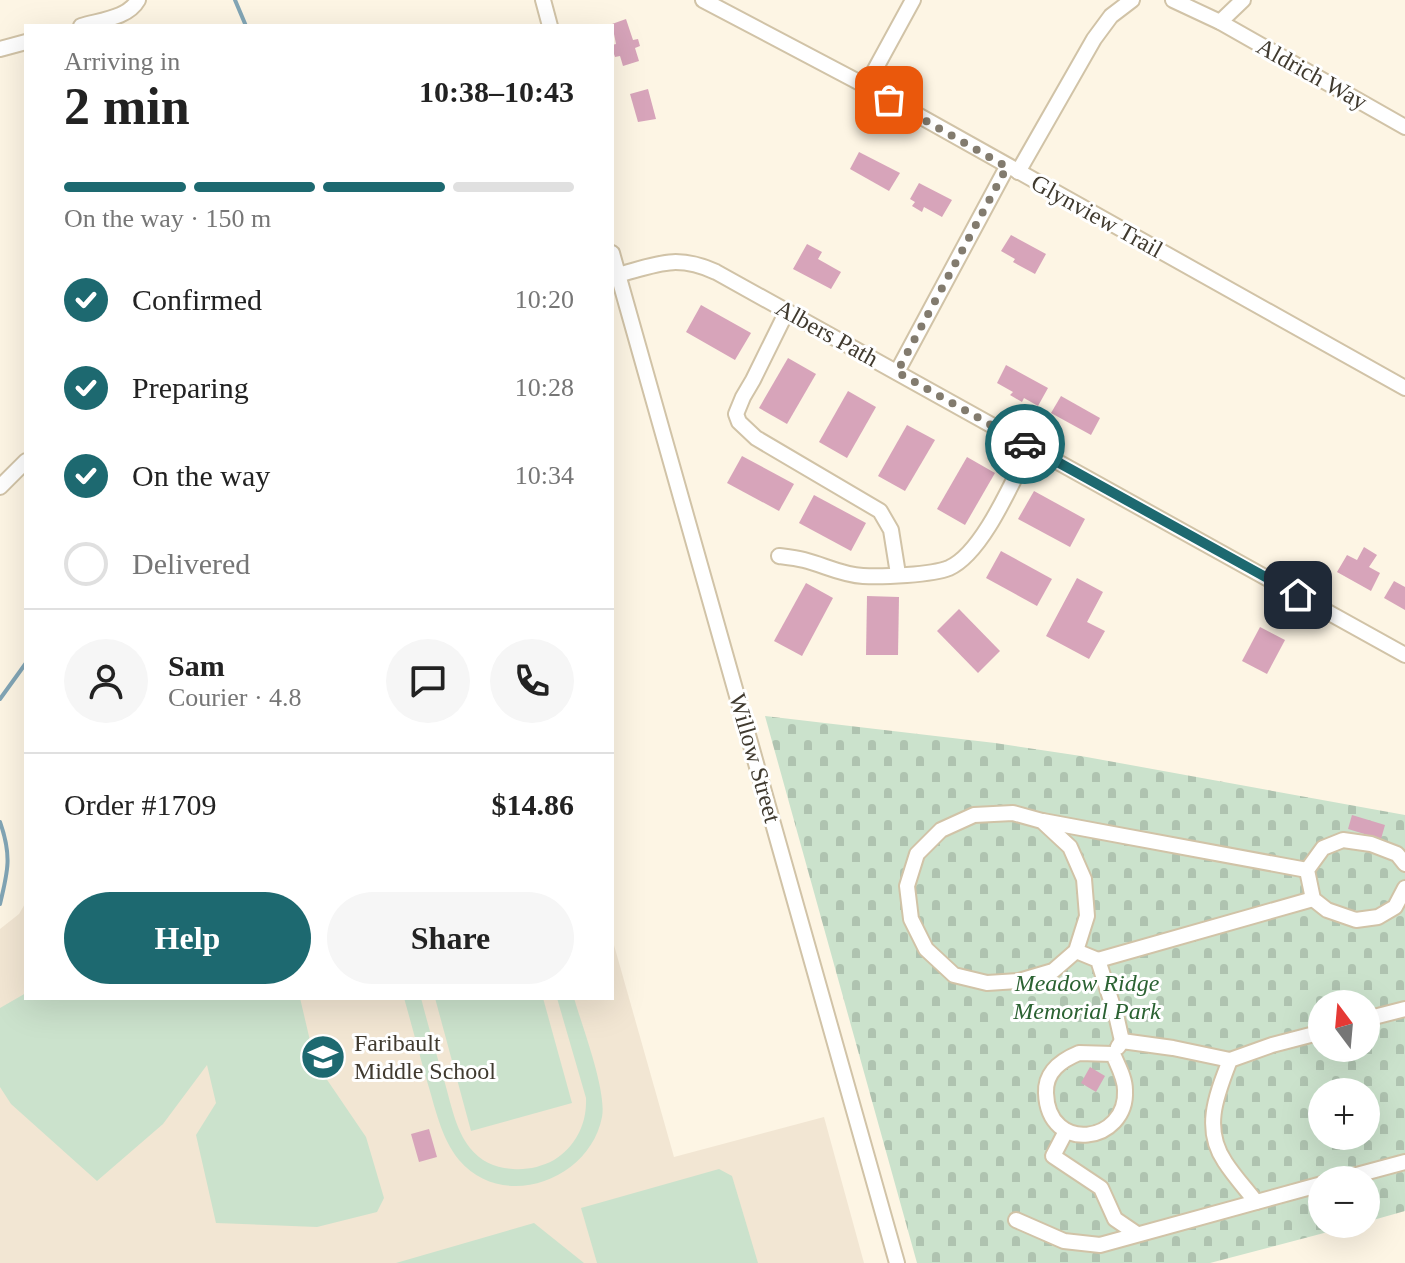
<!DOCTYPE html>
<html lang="en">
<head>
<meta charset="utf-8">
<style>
	body { margin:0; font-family:"Times New Roman",serif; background:#f6f6f6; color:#222; height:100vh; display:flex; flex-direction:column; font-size:30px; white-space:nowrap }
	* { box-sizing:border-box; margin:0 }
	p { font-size:26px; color:#767676 }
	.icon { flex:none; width:44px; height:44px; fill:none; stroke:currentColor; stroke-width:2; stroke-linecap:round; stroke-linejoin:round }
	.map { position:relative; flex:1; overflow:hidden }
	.details { position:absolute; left:24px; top:24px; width:590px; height:976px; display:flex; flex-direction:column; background:#fff; border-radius:0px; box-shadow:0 8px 32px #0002 }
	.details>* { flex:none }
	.needle { width:52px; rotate:344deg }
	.fabs { position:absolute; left:1308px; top:990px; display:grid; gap:16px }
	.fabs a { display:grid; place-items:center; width:72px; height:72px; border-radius:50%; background:#fff; box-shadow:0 8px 32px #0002; font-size:40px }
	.pin { position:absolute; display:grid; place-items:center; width:68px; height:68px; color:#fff; margin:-34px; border-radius:16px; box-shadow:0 4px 12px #0006 }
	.courier { position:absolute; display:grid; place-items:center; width:80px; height:80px; margin:-40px; border:6px solid #1d6970; border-radius:50%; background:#fff; color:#222; box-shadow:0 2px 10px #0007 }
	.overview em { font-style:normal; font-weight:800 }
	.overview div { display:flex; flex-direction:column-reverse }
	.overview { display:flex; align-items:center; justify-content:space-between; height:136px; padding:0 40px }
	h1 { font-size:52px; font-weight:800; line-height:60px }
	.bar { display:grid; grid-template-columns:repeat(4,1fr); gap:12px 8px; align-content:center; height:96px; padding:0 40px }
	.bar i { height:10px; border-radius:6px; background:#e0e0e0 }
	.bar .active { background:#1d6970 }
	.bar p { grid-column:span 4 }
	.line { display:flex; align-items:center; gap:20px; padding:0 40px; border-top:2px solid #e0e0e0 }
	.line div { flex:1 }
	.round { display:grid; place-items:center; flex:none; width:84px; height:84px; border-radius:42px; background:#f6f6f6 }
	ol { padding:0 40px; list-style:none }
	li { display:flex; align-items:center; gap:24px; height:88px }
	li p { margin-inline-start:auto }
	li .icon { padding:8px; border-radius:50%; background:#1d6970; color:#fff; stroke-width:4 }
	li:last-child { color:#767676 }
	li i { width:44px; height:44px; border:4px solid #e0e0e0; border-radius:50% }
	.button { display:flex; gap:16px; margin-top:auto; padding:16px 40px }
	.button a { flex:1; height:92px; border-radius:48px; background:#1d6970; color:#fff; font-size:32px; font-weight:800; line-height:92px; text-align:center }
	.button a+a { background:#f6f6f6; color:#222 }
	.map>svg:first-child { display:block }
	.education { fill:#f2e6d3 }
	.green { fill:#cbe2cc }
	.cemetery { fill:url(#cemetery-stones); fill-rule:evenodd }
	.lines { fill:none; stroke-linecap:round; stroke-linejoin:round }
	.stream { stroke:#82a5b5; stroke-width:4 }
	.building { fill:#d7a4ba }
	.minor-casing { stroke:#d1c3a7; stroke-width:18 }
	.minor { stroke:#fff; stroke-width:14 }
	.done { stroke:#827b6e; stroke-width:8; stroke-dasharray:0 14.4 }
	.route { stroke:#1d6970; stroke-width:10 }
	.labels { text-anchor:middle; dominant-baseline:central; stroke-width:6; stroke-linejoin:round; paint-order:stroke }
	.street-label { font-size:24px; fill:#403a2f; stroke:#fff }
	.park-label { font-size:24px; font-style:italic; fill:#2b6232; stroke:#fff }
	.poi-label { font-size:24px; fill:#403a2f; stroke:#fff; text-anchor:start }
</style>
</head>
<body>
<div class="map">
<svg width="1405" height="1263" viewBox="0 0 1405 1263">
	<defs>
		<pattern id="cemetery-stones" width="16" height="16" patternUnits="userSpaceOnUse" patternTransform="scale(2)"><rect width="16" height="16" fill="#cbe2cc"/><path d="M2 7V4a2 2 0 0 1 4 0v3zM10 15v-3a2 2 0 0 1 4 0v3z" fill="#afc3b0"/></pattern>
	</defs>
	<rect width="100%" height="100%" fill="#fdf5e4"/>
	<!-- education -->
	<path class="education" d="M26,902V998H612V938L674,1157L824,1117L864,1263H0V929L19,914Z"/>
	<!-- green -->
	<g class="green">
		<path d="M26,993V998H189L190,1000L191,998H300L315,1062L366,1137L384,1198L377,1212L317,1227L216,1223L196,1135L216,1103L207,1065L163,1124L97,1181L11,1104L0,1087V1008Z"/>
		<path d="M404,998H421C428,1025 436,1053 444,1080C451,1103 455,1129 470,1148C481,1162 496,1168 513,1169C527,1170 541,1167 554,1160C576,1146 587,1124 586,1098L557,998H574C582,1026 607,1091 602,1117C590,1180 503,1212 459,1160C441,1138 435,1107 427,1081C419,1053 412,1026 404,998Z"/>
		<path d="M435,998H543L572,1103L471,1131Z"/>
		<path d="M719,1169L732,1176L758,1263H597L581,1208Z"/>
		<path d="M534,1223L584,1263H396Z"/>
	</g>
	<!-- cemetery -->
	<path class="cemetery" d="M765,716L995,743L1081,756L1405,815V1211L1366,1222V1180H1322V1224H1358L1210,1263H917ZM1322,1004H1366V1048H1322ZM1322,1092H1366V1136H1322Z"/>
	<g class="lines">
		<!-- stream -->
		<g class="stream">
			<path d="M235,0L246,26"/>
			<path d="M0,699L26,663"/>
			<path d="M0,822C12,856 8,871 0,904"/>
		</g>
	</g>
	<!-- building -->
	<g class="building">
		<path d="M626,19L633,40L638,39L640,46L635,48L639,61L623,66L620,56L615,57L612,48V45L616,44L612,24Z"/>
		<path d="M648,89L656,119L638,122L630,94Z"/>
		<path d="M859,152L900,173L889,191L850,169Z"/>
		<path d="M919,183L952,200L942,217L924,207L922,212L912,206L915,202L910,199Z"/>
		<path d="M1011,235L1046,254L1035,274L1013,262L1015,259L1001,251Z"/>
		<path d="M807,244L822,252L818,259L841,272L831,289L793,269Z"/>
		<path d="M701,305L751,333L735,360L686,332Z"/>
		<path d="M788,358L816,374L787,424L759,408Z"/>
		<path d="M1006,365L1048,388L1038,406L1024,398L1022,402L1010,395L1013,392L997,383Z"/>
		<path d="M848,391L876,407L847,458L819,442Z"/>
		<path d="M1061,396L1100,418L1091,435L1051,413Z"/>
		<path d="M907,425L935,440L905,491L878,476Z"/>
		<path d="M742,456L794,484L779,511L727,483Z"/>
		<path d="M967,457L995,473L965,525L937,509Z"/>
		<path d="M1034,491L1085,519L1070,547L1018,519Z"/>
		<path d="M814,495L866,523L851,551L799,523Z"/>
		<path d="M1364,547L1377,555L1369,567L1380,573L1371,591L1337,572L1347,555L1357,560Z"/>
		<path d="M1001,551L1052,579L1037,606L986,578Z"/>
		<path d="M1077,578L1103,592L1087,622L1105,631L1089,659L1046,636Z"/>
		<path d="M1394,581L1405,587V610L1384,598Z"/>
		<path d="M806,583L833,598L802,656L774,641Z"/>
		<path d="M867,596L899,597L898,655H866Z"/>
		<path d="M959,609L1000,651L978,673L937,631Z"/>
		<path d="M1260,627L1285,640L1267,674L1242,661Z"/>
		<path d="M1352,815L1385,825L1381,839L1348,829Z"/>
		<path d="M1090,1067L1105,1076L1096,1092L1081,1083Z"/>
		<path d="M429,1129L437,1157L419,1162L411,1134Z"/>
	</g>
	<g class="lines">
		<!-- minor casing -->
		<g class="minor-casing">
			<g id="minor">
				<path d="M543,0L550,26"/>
				<path d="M703,0L866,86L1405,388"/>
				<path d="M1173,0L1220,22L1405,127"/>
				<path d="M1220,22L1243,0"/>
				<path d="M81,26C101,20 128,18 138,0"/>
				<path d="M0,49L26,42"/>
				<path d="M866,86L913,0"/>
				<path d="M1018,172L1094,39L1111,16L1132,0"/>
				<path d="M612,253L897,1263"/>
				<path d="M618,275C658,264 676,254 716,272L1405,655"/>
				<path d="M787,311L753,380L743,397L736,414L739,422L756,438L880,511L891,530L898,574"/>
				<path d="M897,372L1007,167"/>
				<path d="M0,487L26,461"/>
				<path d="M779,556C787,557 796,558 804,560C824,565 842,575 863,576C882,577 932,575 949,568C983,553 1013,480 1030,447"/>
				<path d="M1043,821L1307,870"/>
				<path d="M1405,864L1397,854L1371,844L1343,840L1323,848L1307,870L1313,899L1327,910L1356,920L1378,917L1395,907L1405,888"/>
				<path d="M1076,951L1053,971L1019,981L987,983L954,975L926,949L911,919L907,886L917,854L941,830L974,815L1013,813L1042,821L1070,847L1084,879L1087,916L1076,951L1098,960L1117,1019L1122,1041"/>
				<path d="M1098,960L1313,899"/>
				<path d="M1366,1019L1405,1009"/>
				<path d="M1118,1047L1122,1041L1173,1048L1230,1060"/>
				<path d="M1079,1053L1113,1054C1118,1066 1125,1078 1125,1090C1128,1143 1048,1155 1046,1093C1045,1071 1062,1060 1079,1053Z"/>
				<path d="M1066,1131L1053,1156L1101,1188L1115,1219L1137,1234"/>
				<path d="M1338,1180L1405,1162"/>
				<path d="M1256,1202C1246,1189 1234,1176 1225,1162C1202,1128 1217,1094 1230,1060L1272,1045L1322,1032"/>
				<path d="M1016,1220L1064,1241L1100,1245L1322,1184"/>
			</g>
		</g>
		<!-- minor -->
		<use href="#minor" class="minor"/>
	</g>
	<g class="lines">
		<!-- done -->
		<path class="done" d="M889,100L1007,167L897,372L1025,444"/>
		<!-- route -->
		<path class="route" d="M1025,444L1298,595"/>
	</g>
	<!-- icons -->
	<defs>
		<g id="school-disc" transform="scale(2.3)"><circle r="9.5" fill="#1d6970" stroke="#fff"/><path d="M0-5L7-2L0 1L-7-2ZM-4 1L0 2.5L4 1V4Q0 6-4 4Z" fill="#fff"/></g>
	</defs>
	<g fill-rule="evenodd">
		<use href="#school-disc" x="323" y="1057"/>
	</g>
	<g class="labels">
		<!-- street labels -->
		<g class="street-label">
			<text transform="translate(1312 74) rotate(29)">Aldrich Way</text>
			<text transform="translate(1097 216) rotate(29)">Glynview Trail</text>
			<text transform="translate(827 333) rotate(29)">Albers Path</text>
			<text transform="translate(755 758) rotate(74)">Willow Street</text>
		</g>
		<!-- park labels -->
		<g class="park-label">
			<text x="1087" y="983">Meadow Ridge<tspan x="1087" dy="28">Memorial Park</tspan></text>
		</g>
		<!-- poi labels -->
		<g class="poi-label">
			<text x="354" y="1043">Faribault<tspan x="354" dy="28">Middle School</tspan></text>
		</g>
	</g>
</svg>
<div class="fabs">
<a><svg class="needle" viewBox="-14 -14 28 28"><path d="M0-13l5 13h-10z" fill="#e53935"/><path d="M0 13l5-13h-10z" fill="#767676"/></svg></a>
<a>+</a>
<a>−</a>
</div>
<div class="pin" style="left:889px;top:100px;background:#ea580c"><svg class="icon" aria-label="bag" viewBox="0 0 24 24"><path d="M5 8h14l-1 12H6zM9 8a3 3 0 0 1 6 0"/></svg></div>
<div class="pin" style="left:1298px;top:595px;background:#1f2937"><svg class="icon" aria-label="home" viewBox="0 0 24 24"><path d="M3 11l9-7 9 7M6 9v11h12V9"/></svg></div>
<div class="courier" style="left:1025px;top:444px"><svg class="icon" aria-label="car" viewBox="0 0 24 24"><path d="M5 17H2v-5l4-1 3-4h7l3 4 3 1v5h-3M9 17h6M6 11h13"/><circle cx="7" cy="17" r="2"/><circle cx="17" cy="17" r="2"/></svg></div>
<section class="details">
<div class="overview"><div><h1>2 min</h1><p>Arriving in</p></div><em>10:38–10:43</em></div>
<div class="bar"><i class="active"></i><i class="active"></i><i class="active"></i><i></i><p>On the way · 150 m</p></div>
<ol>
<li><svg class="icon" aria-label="check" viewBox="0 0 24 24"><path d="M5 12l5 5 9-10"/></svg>Confirmed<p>10:20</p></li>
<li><svg class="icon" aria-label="check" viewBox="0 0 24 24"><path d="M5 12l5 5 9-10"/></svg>Preparing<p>10:28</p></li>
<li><svg class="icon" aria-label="check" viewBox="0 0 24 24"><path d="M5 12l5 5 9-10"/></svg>On the way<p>10:34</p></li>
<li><i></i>Delivered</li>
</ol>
<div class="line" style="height:144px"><a class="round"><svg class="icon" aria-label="person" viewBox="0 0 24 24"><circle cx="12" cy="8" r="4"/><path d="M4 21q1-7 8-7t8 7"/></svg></a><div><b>Sam</b><p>Courier · 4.8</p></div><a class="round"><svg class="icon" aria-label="chat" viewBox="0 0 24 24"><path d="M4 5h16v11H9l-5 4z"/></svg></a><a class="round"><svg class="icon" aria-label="phone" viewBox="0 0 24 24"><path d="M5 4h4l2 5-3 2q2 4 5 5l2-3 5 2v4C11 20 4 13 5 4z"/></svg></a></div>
<div class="line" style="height:104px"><div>Order #1709</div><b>$14.86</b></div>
<div class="button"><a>Help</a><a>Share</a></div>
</section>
</div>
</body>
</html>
